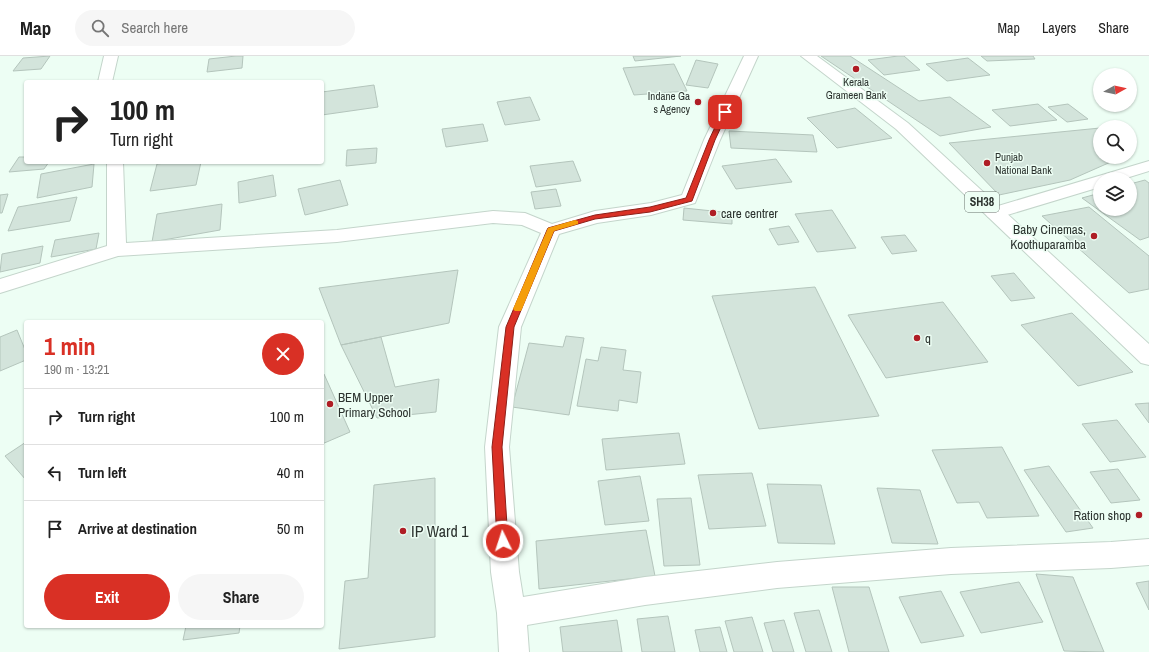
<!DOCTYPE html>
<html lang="en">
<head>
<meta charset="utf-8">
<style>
	body { margin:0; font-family:"Archivo Narrow",sans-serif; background:#f6f6f6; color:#222; height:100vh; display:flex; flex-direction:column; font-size:15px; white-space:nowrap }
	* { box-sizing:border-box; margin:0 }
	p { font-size:13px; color:#767676 }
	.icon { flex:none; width:22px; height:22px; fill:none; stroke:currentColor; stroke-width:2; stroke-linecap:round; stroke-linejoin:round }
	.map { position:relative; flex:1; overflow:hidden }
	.sheet { position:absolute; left:24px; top:264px; width:300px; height:308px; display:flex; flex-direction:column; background:#fff; border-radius:4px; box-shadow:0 1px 3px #0004 }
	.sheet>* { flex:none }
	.guide { position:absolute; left:24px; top:24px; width:300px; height:84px; border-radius:4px; box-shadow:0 1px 3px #0004; background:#fff; color:#222; overflow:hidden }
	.needle { width:26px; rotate:82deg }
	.tools { position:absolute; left:1093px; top:12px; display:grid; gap:8px }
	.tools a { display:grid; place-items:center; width:44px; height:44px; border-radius:50%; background:#fff; box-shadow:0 1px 3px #0004; font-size:20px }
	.pin { position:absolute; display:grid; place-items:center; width:34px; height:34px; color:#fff; margin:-17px; border-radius:8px; box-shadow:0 2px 6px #0006 }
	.me { position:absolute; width:44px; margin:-22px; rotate:356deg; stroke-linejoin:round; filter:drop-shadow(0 0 3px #0008) }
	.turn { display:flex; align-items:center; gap:14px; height:84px; padding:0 20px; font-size:18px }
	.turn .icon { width:52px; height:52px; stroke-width:2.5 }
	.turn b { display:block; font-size:28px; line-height:34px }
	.round { display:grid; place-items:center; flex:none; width:42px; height:42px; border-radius:21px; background:#f6f6f6 }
	.overview { display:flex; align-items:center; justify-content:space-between; height:68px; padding:0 20px }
	h1 { font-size:24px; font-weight:700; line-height:30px; color:#d93025 }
	.cta { display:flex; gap:8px; margin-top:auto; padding:8px 20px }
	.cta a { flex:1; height:46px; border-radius:24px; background:#d93025; color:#fff; font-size:16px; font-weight:700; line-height:46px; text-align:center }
	.cta a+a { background:#f6f6f6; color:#222 }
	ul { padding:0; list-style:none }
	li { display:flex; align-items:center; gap:12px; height:56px; padding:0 20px; border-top:1px solid #e0e0e0 }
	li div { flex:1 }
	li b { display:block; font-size:15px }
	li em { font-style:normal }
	header { display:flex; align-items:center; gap:24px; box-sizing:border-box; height:56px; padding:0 20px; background:#fff; border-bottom:1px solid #e0e0e0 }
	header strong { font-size:19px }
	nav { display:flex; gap:22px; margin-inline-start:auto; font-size:14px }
	.search { width:280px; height:36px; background:#f6f6f6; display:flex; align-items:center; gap:10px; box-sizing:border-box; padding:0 14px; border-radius:22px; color:#767676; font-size:15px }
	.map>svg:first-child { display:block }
</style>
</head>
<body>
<header>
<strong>Map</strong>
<div class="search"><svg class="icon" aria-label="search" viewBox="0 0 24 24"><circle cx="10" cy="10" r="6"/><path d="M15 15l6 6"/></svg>Search here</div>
<nav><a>Map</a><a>Layers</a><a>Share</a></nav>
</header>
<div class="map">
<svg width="1149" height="596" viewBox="0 0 1149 596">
	<rect width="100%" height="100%" fill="#edfef4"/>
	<!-- building -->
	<path fill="#d3e4db" stroke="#b4c5bc" d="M50,0L41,13L13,15L23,2Z
		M236,0H243L242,12L207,16L209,3Z
		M633,0H681L635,5Z
		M821,0H850L919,45L950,41L991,71L940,80Z
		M898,0H904L920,14L884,19L868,4Z
		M981,0H1033L1035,3L987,5Z
		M968,2L990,19L947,25L926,8Z
		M696,4L718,8L708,32L686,29Z
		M674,8L687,35L634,39L623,12Z
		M374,29L378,51L322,59V36Z
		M530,41L540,64L505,69L497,46Z
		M1038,48L1057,64L1010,70L992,54Z
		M1068,48L1088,63L1067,66L1048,51Z
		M855,52L892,82L837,92L807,62Z
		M483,68L488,85L446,91L442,73Z
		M1100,72V101H1122L1070,124L999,139L949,87Z
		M729,75L813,79L817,96L731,92Z
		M377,92L376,107L346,110L347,94Z
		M19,101H26V106H49L44,113L9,116Z
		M776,103L792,126L736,133L722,110Z
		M573,105L581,125L536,131L530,110Z
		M174,106H201L196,129L150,135L157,108Z
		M94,108L92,131L37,142L41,118Z
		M273,119L276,140L239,147L238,126Z
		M340,124L348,149L305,159L298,133Z
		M1145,124L1149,127V181L1140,184L1082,142L1100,137V153H1130V128Z
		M556,133L561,150L535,153L531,136Z
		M8,138L2,157H0V139Z
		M77,141L70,165L8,175L18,151Z
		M222,148L220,174L152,186L157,158Z
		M1089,151L1149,200V233L1129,237L1042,160Z
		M684,152L732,157V168L683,164Z
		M832,154L856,192L817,196L795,158Z
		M789,170L799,186L778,189L769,173Z
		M99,177L96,193L51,201L55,184Z
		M905,179L917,195L892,198L881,181Z
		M43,190L40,207L0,216L2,198Z
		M458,214L449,267L341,289L319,232Z
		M1014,217L1035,242L1011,245L991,220Z
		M815,231L879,360L759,373L712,240Z
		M943,246L988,306L886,322L848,259Z
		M1072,257L1133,316L1078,330L1021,269Z
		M17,274L26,296V304L0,315V281Z
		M566,280L584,282L569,359L512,351L529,287L563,291Z
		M381,281L395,331L439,323L436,356L377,362L341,289Z
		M601,291L626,294L623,314L641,316L637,347L619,344L618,355L577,350L586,303L598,305Z
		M324,318L350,376L322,388V319Z
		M1149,347V367L1135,348Z
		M1117,364L1146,401L1110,406L1082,368Z
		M679,377L685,408L606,414L602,383Z
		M26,386V424L5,400Z
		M1002,391L1039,460L987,462L979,446L957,447L932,394Z
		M1049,410L1093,472L1066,476L1024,414Z
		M1118,413L1140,444L1111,447L1090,416Z
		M752,417L766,470L709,473L698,419Z
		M640,420L649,465L605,469L598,425Z
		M435,422V581L339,593L345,525L368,522L374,429Z
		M767,428L821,429L835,488L778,487Z
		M877,432L920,434L938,488L892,487Z
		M691,442L700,509L664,510L657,443Z
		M646,474L655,520L539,533L536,485Z
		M1036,518L1073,521L1104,596L1064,595Z
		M1149,525V554L1136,527Z
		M1019,526L1043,566L981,577L960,536Z
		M832,531H869L889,596H849Z
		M941,535L964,580L921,587L899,541Z
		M819,554L832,596H806L794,557Z
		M668,560L675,596H642L637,563Z
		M752,561L763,596H734L725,565Z
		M617,564L622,596H563L560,571Z
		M784,564L794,596H773L764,567Z
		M186,570H240L239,577L183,584Z
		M720,571L727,596H700L695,574Z"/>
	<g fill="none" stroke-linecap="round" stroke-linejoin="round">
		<!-- minor casing -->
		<g stroke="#c4d5cb" stroke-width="2">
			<path id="minor" d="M104,0H118L112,26H98Z
				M744,0H758L720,84L695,147L651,159L597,167L559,178L521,271L509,391L519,516L523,541L645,521L777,506L951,492L1111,486L1149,483V509L1111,512L951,518L777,532L645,549L527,569L529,596H499L497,557L491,516L485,391L499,271L541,177L522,169L493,167L337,186L118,200L0,237V223L107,190V106H123L126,187L337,174L493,155L525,157L552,168L595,155L651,147L682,139L704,84Z
				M1149,105V115L1123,123H1100V131L994,163L988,161L985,157L988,153Z"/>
		</g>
		<!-- primary casing -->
		<g stroke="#c4d5cb" stroke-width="2">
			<path id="primary" d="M801,0H817L908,67L1149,288V309L1141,307L896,73Z"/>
		</g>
		<!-- minor -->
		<use href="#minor" fill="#fff" fill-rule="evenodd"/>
		<!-- primary -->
		<use href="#primary" fill="#fff" fill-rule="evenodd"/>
	</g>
	<!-- route -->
	<path fill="#d93025" stroke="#8d1f18" d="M725,54L728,56L715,84L692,145L650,156L595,163L554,175L514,271L502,391L508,485L507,489L503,490L499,489L497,485L492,391L506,271L547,174L548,172L595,159L650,151L686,142L709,84L722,56Z"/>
	<!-- slow -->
	<path fill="#f59e0b" d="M575,164L578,165V168L554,175L522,253L521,255H515L513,253L548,172Z"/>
	<!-- markers -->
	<g fill="#af1d25" stroke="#edfef4" stroke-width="1.5">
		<circle cx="856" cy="13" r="4"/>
		<circle cx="698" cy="46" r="4"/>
		<circle cx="987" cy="107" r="4"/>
		<circle cx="713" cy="157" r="4"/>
		<circle cx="1094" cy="180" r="4"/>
		<circle cx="917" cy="282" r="4"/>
		<circle cx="330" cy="348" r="4"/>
		<circle cx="1139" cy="459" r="4"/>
		<circle cx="403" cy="475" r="4"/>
	</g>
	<g text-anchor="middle" stroke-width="3" stroke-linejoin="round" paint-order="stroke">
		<!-- far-poi labels -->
		<g font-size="11" fill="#2c332f" stroke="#edfef4">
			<text x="856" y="30">Kerala<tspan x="856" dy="13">Grameen Bank</tspan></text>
			<text x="690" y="44" text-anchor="end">Indane Ga<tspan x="690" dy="13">s Agency</tspan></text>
			<text x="995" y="105" text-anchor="start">Punjab<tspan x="995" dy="13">National Bank</tspan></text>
		</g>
		<!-- shield labels -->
		<rect fill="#edfef4" stroke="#66706a" stroke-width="1" x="965" y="136" width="34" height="20" rx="3"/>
		<g font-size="12" font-weight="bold" fill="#2c332f">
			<text x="982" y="150">SH38</text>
		</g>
		<!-- poi labels -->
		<g font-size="13" fill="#2c332f" stroke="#edfef4" text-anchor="start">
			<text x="721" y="162">care centrer</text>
			<text x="1086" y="178" text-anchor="end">Baby Cinemas,<tspan x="1086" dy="15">Koothuparamba</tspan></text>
			<text x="925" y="287">q</text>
			<text x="338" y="346">BEM Upper<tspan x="338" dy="15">Primary School</tspan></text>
			<text x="1131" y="464" text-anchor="end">Ration shop</text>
		</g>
		<!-- near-poi labels -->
		<g font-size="16" fill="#2c332f" stroke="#edfef4" text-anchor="start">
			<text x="411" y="481">IP Ward 1</text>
		</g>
	</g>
</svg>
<div class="tools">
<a><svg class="needle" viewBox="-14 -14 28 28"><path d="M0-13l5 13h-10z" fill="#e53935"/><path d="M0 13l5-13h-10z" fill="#767676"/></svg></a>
<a><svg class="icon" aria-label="search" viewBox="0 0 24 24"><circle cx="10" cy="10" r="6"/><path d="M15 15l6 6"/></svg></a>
<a><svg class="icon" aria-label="layers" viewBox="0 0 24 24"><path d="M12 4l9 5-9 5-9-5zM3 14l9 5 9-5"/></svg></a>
</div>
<div class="pin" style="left:725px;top:56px;background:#d93025"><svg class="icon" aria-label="arrive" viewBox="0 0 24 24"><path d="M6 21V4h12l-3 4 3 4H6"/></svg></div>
<svg class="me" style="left:503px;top:485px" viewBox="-20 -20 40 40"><circle r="17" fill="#d93025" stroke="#fff" stroke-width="3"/><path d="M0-11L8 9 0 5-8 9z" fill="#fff"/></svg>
<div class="guide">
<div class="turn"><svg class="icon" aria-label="right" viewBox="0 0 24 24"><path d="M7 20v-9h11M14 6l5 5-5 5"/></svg><div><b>100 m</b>Turn right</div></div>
</div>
<section class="sheet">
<div class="overview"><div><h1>1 min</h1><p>190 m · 13:21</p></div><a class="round" style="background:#d93025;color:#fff"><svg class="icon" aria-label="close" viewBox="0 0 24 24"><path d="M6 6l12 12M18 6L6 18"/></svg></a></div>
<ul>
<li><svg class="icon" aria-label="right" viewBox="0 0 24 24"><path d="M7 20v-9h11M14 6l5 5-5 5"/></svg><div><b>Turn right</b></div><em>100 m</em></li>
<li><svg class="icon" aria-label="left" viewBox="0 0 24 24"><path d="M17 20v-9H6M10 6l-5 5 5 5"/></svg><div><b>Turn left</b></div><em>40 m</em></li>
<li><svg class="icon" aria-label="arrive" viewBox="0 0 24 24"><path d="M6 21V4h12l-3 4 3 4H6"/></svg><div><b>Arrive at destination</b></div><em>50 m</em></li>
</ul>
<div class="cta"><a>Exit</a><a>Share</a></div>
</section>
</div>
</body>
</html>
